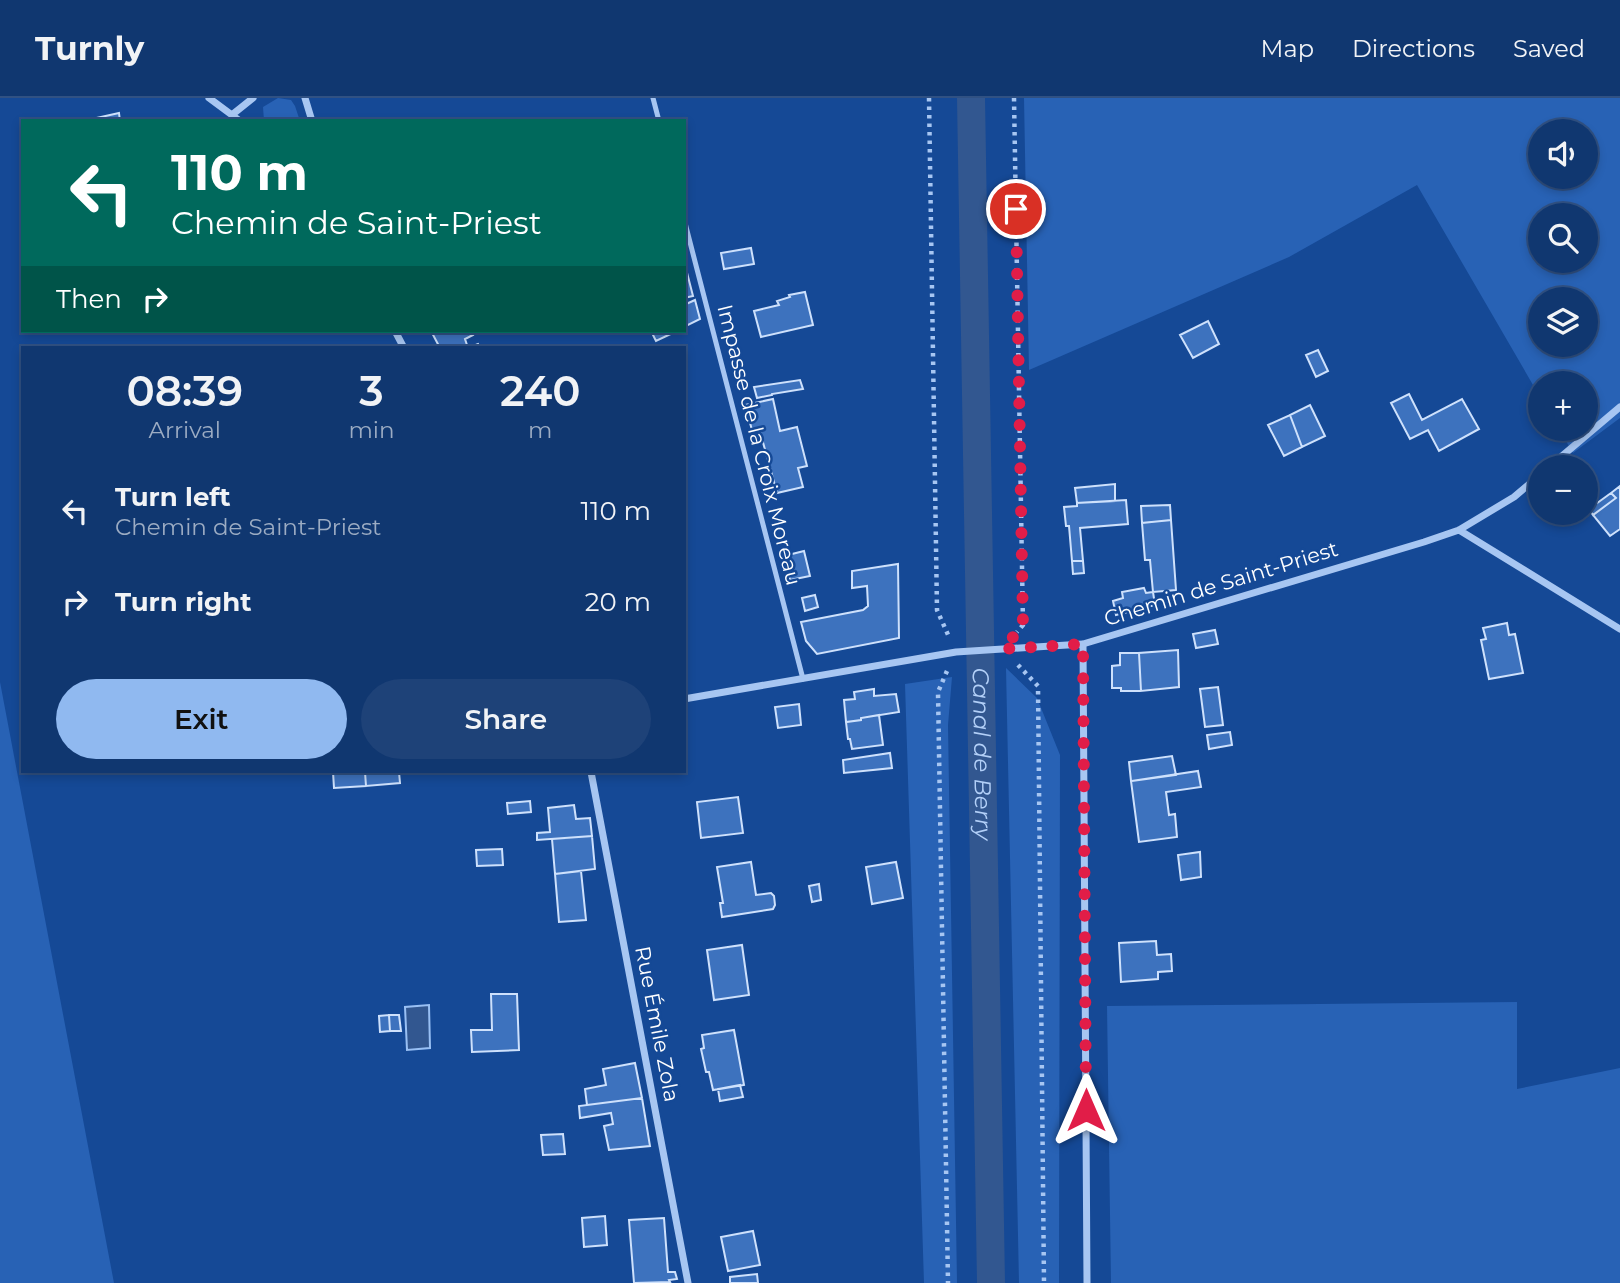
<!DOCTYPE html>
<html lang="en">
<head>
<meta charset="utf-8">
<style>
	body { margin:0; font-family:Montserrat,sans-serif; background:#1e4278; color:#f1f3f6; height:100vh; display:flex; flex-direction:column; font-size:26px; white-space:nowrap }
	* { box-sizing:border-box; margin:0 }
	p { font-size:23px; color:#9cacc3 }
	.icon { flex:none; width:38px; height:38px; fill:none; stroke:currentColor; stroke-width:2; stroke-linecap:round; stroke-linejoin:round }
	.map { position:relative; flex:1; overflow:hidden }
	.panel { position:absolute; left:21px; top:248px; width:665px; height:427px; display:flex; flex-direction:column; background:#103770; border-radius:0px; box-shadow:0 4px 10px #0003,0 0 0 2px #305183 }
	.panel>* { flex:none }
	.hud { position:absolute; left:21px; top:21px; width:665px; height:214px; border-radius:0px; box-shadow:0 4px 10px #0003,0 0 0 2px #305183; background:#00695c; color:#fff; overflow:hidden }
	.tools { position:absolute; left:1528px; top:21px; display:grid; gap:14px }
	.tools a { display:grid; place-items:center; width:70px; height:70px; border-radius:50%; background:#103770; box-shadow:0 4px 10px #0003,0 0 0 2px #305183; font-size:35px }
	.pin { position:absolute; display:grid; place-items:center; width:60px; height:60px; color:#fff; margin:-30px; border:4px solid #fff; border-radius:50%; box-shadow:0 2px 7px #0007 }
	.me { position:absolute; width:77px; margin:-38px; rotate:0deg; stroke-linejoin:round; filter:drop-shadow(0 0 5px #0008) }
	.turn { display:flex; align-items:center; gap:24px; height:147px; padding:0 35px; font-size:32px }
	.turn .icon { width:91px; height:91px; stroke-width:2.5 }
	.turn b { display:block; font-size:49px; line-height:60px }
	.then { display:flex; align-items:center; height:66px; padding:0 35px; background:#0003; gap:14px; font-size:26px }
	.eta { display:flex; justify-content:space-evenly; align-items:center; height:119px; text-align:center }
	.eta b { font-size:42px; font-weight:600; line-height:49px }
	.primary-button { display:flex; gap:14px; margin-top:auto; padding:14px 35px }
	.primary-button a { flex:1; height:80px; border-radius:42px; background:#90b9f0; color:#111; font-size:28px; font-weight:600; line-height:80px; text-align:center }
	.primary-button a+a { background:#1e4278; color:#f1f3f6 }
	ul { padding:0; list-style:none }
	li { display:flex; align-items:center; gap:21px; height:91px; padding:0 35px }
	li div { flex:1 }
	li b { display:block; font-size:26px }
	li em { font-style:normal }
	header { display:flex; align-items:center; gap:42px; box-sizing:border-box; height:98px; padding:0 35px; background:#103770; border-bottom:2px solid #305183 }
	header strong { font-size:33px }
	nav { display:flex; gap:38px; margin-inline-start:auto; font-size:24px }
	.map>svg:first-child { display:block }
</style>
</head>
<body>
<header>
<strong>Turnly</strong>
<nav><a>Map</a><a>Directions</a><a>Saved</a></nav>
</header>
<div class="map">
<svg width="1620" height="1185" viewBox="0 0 1620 1185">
	<rect width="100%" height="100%" fill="#154996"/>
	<!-- green -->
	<path fill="#2862b5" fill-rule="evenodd" d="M278,0L291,2L295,8L300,23H264L263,9Z
		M1024,0H1620V320L1573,355L1559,331H1586V285H1540V299L1417,87L1289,159L1029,272ZM1540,33H1586V79H1540ZM1540,117H1586V163H1540ZM1540,201H1586V247H1540Z
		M1006,570L1037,600L1060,657L1059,1185H1019Z
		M952,579L948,627L957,1185H924L905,586Z
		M0,584L114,1185H0Z
		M1517,904V991L1620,970V1185H1111L1107,908Z"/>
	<!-- water -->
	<path fill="#325790" stroke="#99c0f4" stroke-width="2" d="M429,907L430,950L407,952L405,909Z"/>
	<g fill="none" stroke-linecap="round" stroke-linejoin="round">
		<!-- canal -->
		<path stroke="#325790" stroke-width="28" id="s1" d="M971,0L991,1185"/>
	</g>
	<!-- building -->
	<path fill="#3d72be" stroke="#cee1fc" stroke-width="2" d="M119,15L120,23H83Z
		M751,150L754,166L724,171L721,155Z
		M684,163L693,198L684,200Z
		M805,194L813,227L761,239L754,213L779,207L777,203L790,199L789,197Z
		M695,202L700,221L684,229V207Z
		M1208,223L1219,246L1193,260L1180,237Z
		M431,233H471L473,237L465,241L468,250L478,246L480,250H440Z
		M651,233H677L656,243Z
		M1318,252L1328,273L1316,279L1306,257Z
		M800,282L803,291L772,296V297L757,300L754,289Z
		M1409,296L1422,322L1462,301L1479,331L1439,353L1428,332L1410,341L1391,305Z
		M773,301L780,333L797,329L807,368L798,370L803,389L777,395L759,330L752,332L745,307Z
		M1310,307L1325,338L1302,349L1290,317Z
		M1290,317L1302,349L1284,358L1268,327Z
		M1115,386V403L1077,405L1075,390Z
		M1620,388V431L1610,438L1593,417L1616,400L1611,395Z
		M1611,395L1616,400L1593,417L1589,411Z
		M1126,402L1128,426L1080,430L1083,463H1072L1069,428H1066L1064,409L1077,408V405Z
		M1170,407L1171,422L1142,425L1141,408Z
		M1171,422L1176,492L1153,494L1150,462H1145L1142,425Z
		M804,453L810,478L790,482L784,458Z
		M1072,463H1083L1084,475L1073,476Z
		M898,466L899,540L817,556L806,543L801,524L863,512L868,508L867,488L852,490V473Z
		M1144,490L1146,495L1153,494L1155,507L1116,517L1113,503L1123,500L1122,494Z
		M815,497L818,509L805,513L802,500Z
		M1507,525L1509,537L1515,536L1523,575L1489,581L1481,542L1486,541L1483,530Z
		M1215,532L1218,546L1196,550L1193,536Z
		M1178,552L1179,589L1141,593L1139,555Z
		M1120,555H1139L1141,593H1121V590H1112V568L1120,567Z
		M1218,589L1223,627L1205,629L1200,591Z
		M874,591V598L896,596L899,614L861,620V622L846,624L844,602L855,601L854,594Z
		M799,606L801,627L778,630L775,609Z
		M879,617L883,647L852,651L850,641H848L846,624L861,622V620Z
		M1230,634L1232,647L1209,651L1207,637Z
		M890,655L892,670L844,675L843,662Z
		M1172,658L1176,677L1131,683L1129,664Z
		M1198,673L1201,689L1166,694L1169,717L1175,716L1177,739L1139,744L1131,683Z
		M333,674H365L366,688L334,690Z
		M365,674H399L400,685L366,688Z
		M738,699L743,735L701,740L697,704Z
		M530,703L531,714L508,716L507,705Z
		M574,707L576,721L590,720L592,738L537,742V735L550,734L548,710Z
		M592,738L595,771L555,776L552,741Z
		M502,751L503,767L477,768L476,752Z
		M1200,754L1201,779L1181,782L1178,757Z
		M751,764L756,797L771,795L774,798L775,807L773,811L722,819L720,805H723L717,769Z
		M896,764L903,800L872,806L866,769Z
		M581,773L586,822L559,824L555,776Z
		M819,786L821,802L812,804L809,788Z
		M1156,843L1157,857L1171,856L1172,873L1158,874V881L1121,884L1119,845Z
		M742,847L749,897L714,902L707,852Z
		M491,896H517L519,952L472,954L471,932H492Z
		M389,917L390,933L380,934L379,918Z
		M389,917H399L401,933H390Z
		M734,932L744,987L713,992L709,974H706L701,951L704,950L702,937Z
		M635,965L642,1000L587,1007L585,991L606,987L603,971Z
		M740,987L743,999L720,1003L718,991Z
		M642,1000L650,1048L609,1052L604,1028L613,1026L611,1015L580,1020L579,1008Z
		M563,1036L565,1056L543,1057L541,1037Z
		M605,1118L607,1147L584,1149L582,1120Z
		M664,1120L668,1174H675L677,1181L669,1182L670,1184L634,1185L629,1122Z
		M753,1133L760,1167L728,1173L721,1139Z
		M757,1176L758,1185H730V1179Z"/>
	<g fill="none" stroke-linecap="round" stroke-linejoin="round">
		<!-- path -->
		<path stroke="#a7c6f2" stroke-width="4.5" stroke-dasharray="3.5 5" stroke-linecap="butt" d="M929,0L937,512L949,539
			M1014,0L1023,527L1017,534
			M1018,567L1038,588L1044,1185
			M947,573L938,594L948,1185"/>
		<!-- lane -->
		<path stroke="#a7c6f2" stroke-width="5" d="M653,0L659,23
			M684,121L803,581"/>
		<!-- street -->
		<path stroke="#a7c6f2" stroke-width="7" d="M209,0L240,23
			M305,0L312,23
			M233,16L253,0
			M395,233L404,250
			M1549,369L1620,309
			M1459,432L1620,531
			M1083,546L1087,1185
			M684,601L956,554L1083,546L1424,444L1459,432L1514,399L1540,377
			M591,674L688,1185"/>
	</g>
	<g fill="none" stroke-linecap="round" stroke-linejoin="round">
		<!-- route -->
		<path stroke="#e11d48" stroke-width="12" stroke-dasharray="0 21.6" d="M1016,111L1023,527L1003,551L1083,546L1086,1012"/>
	</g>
	<g text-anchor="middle" stroke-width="5" stroke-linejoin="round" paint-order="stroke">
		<!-- street labels -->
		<g font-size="21" fill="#fff" stroke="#154996">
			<text transform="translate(759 347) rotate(76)" y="7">Impasse de la Croix Moreau</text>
			<text transform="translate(1221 486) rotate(-17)" y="7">Chemin de Saint-Priest</text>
			<text transform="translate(657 926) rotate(79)" y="7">Rue Émile Zola</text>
		</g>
		<!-- water labels -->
		<g font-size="23" font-style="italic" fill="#b3d0f8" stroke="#154996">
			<text dy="8" stroke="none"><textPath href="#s1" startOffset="656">Canal de Berry</textPath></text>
		</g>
	</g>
</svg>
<div class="tools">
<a><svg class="icon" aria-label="sound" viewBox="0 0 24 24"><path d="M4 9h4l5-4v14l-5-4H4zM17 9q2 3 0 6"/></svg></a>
<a><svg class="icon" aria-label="search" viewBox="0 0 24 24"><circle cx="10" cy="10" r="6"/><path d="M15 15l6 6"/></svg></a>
<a><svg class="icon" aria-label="layers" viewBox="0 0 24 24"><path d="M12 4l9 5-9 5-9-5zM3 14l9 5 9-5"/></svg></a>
<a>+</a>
<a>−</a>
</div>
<div class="pin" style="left:1016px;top:111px;background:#d93025"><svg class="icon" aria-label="arrive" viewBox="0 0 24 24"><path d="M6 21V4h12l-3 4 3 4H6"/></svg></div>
<svg class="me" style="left:1086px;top:1012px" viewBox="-20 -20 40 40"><path d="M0-17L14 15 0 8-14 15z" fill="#e11d48" stroke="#fff" stroke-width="4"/></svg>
<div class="hud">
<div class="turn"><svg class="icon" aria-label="left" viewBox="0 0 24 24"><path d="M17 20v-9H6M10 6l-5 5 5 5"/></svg><div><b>110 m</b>Chemin de Saint-Priest</div></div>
<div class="then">Then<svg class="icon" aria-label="right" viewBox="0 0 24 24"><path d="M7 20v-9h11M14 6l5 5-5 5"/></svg></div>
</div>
<section class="panel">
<div class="eta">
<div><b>08:39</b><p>Arrival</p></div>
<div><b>3</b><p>min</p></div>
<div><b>240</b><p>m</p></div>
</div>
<ul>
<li><svg class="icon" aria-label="left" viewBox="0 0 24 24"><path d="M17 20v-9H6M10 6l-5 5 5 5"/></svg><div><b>Turn left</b><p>Chemin de Saint-Priest</p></div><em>110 m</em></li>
<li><svg class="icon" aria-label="right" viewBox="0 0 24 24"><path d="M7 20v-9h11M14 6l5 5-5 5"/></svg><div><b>Turn right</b></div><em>20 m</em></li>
</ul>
<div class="primary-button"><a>Exit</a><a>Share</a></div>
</section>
</div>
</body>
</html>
